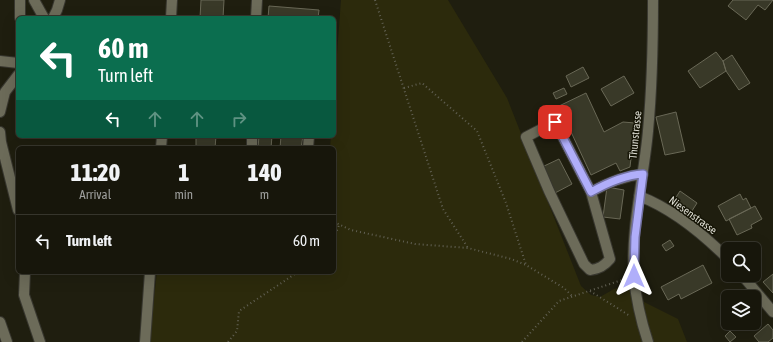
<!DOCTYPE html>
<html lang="en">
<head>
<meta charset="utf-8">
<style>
	body { margin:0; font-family:"Asap Condensed",sans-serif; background:#242319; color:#f1f3f6; height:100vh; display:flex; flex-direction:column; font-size:15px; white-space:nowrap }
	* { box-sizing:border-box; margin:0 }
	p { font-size:13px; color:#9e9f9d }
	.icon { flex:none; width:22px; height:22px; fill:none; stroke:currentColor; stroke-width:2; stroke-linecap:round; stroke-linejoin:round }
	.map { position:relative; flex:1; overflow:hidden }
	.drawer { position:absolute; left:16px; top:146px; width:320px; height:128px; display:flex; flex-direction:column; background:#17160b; border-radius:6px; box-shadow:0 4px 16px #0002,0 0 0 1px #36352c }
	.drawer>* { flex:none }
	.top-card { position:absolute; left:16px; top:16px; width:320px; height:122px; border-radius:6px; box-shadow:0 4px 16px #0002,0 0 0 1px #36352c; background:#0b6e4f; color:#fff; overflow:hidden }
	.tools { position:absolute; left:721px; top:242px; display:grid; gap:8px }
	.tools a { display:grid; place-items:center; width:40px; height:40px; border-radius:6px; background:#17160b; box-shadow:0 4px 16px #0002,0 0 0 1px #36352c; font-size:20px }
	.pin { position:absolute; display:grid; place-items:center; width:34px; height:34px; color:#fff; margin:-17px; border-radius:8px; box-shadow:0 2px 6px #0006 }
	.me { position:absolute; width:44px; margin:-22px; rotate:0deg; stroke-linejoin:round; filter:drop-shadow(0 0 3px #0008) }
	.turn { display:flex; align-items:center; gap:14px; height:84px; padding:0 16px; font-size:18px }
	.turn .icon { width:52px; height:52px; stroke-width:2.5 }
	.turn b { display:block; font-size:28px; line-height:34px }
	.lanes { display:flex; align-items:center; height:38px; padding:0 16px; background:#0003; justify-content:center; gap:20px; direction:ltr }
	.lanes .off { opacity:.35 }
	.eta { display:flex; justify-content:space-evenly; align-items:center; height:68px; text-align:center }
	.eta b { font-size:24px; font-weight:800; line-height:28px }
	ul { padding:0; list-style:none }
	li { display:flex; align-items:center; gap:12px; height:52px; padding:0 16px; border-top:1px solid #36352c }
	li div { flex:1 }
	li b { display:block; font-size:15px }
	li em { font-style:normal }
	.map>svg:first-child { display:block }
</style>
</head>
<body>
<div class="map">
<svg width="773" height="342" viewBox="0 0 773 342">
	<rect width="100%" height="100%" fill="#1f1e0f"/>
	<!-- green -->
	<path fill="#2c2a0c" d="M341,0H448L507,98L581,286L591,295L600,297L614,289L628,284L634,297L678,319L687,342H149L157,272H334V148H330L331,136H334V94Z"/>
	<!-- building -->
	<path fill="#393928" stroke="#696856" d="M201,0H224L223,18H200Z
		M733,0H773L765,10L758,5L746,20L728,6Z
		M269,6L319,10L318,18H268Z
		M716,52L723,61L726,71L700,88L688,71Z
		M732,55L750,83L739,90L726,71L723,61Z
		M583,67L589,78L571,87L566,76Z
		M624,76L634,93L611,106L601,89Z
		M564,88L567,94L556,99L553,93Z
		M586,93L604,132L623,122L635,123L630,167L620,171L616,163L591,175L559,106Z
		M676,112L685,151L665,155L656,117Z
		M196,136H216L215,148H196Z
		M259,136H272L271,148H258Z
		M281,136H303L301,148H280Z
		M559,159L572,184L555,193L542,167Z
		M607,187L624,190L620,219L603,217Z
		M680,191L697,203L690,214L673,202Z
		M740,194L743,200L746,198L751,208L726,221L718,206Z
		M755,206L762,219L751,225L752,228L737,235L729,219Z
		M670,240L674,246L666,251L662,245Z
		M703,265L712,283L681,299L679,294L668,300L661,287Z
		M773,274V293L763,282Z
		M768,324L773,330V338L768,342H759L754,336Z
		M730,331L736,337L730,342L725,336Z"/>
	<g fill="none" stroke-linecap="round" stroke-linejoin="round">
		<!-- minor casing -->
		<g stroke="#38372f" stroke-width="12">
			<path id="minor" d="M34,0L44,18
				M20,18V0
				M53,18L57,10L60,0
				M171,18L172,0
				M256,18L257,0
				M0,61L18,63
				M0,112L5,92L18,75
				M0,132L1,142L18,210
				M161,148L162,136
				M252,148V136
				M308,148L309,136
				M591,192L555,122L526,137L549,191L584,264L590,270C599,269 604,266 610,259L591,192C607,183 624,176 643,174
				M639,196C673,209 703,234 728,259
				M25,272L24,295L40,342
				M742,275L773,312
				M0,322L7,342
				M145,342L150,272
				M648,342C641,321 636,299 634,277C630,231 644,177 648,131C652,88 653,44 653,0"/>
		</g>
		<!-- path -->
		<path stroke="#626154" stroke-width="2" stroke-dasharray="1 3" stroke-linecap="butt" d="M375,0L443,209L468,248
			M404,88L422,83L477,131L506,203L526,265
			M334,222L351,230L415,244L468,248L511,259L526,265L564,288L572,296
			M334,238L339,225
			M590,291L630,316
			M228,342L237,331L239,311L298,272
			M522,342L559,301L625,279"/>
		<!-- minor -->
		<use href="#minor" stroke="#6c6b59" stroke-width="10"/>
	</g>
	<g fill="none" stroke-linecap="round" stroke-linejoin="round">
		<!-- route casing -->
		<g stroke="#7271a2" stroke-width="10">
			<path id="route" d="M555,122L591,192C607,183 624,175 643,174L635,237L634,276"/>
		</g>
		<!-- route -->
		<use href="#route" stroke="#b0aefa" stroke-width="7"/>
	</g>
	<g text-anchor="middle" stroke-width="3" stroke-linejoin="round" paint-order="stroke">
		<!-- street labels -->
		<g font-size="11" fill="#dfdfd5" stroke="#161506">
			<text transform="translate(635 135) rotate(-84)" y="4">Thunstrasse</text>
			<text transform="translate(693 215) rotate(36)" y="4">Niesenstrasse</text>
		</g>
	</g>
</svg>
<div class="tools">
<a><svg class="icon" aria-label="search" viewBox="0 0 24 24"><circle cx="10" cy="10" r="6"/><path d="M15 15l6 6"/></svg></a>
<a><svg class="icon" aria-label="layers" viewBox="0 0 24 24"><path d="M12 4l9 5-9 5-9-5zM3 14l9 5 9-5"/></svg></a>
</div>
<div class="pin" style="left:555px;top:122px;background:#d93025"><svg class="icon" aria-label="arrive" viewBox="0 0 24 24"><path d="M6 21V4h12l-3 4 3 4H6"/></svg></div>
<svg class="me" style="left:634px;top:276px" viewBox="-20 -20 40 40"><path d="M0-17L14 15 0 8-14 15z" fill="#b0aefa" stroke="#fff" stroke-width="4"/></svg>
<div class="top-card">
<div class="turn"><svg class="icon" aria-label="left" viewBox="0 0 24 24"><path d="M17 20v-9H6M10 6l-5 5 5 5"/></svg><div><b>60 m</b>Turn left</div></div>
<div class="lanes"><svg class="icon" aria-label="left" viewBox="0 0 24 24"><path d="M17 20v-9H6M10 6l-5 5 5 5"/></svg><svg class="icon off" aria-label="ahead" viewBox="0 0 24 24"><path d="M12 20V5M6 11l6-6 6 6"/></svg><svg class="icon off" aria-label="ahead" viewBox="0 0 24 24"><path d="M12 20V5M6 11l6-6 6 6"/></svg><svg class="icon off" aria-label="right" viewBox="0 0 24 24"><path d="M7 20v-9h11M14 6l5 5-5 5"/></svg></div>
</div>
<section class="drawer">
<div class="eta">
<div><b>11:20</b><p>Arrival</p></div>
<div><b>1</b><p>min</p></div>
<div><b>140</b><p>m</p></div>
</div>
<ul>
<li><svg class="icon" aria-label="left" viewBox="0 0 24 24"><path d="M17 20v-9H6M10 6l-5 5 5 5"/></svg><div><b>Turn left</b></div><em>60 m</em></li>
</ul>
</section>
</div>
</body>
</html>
